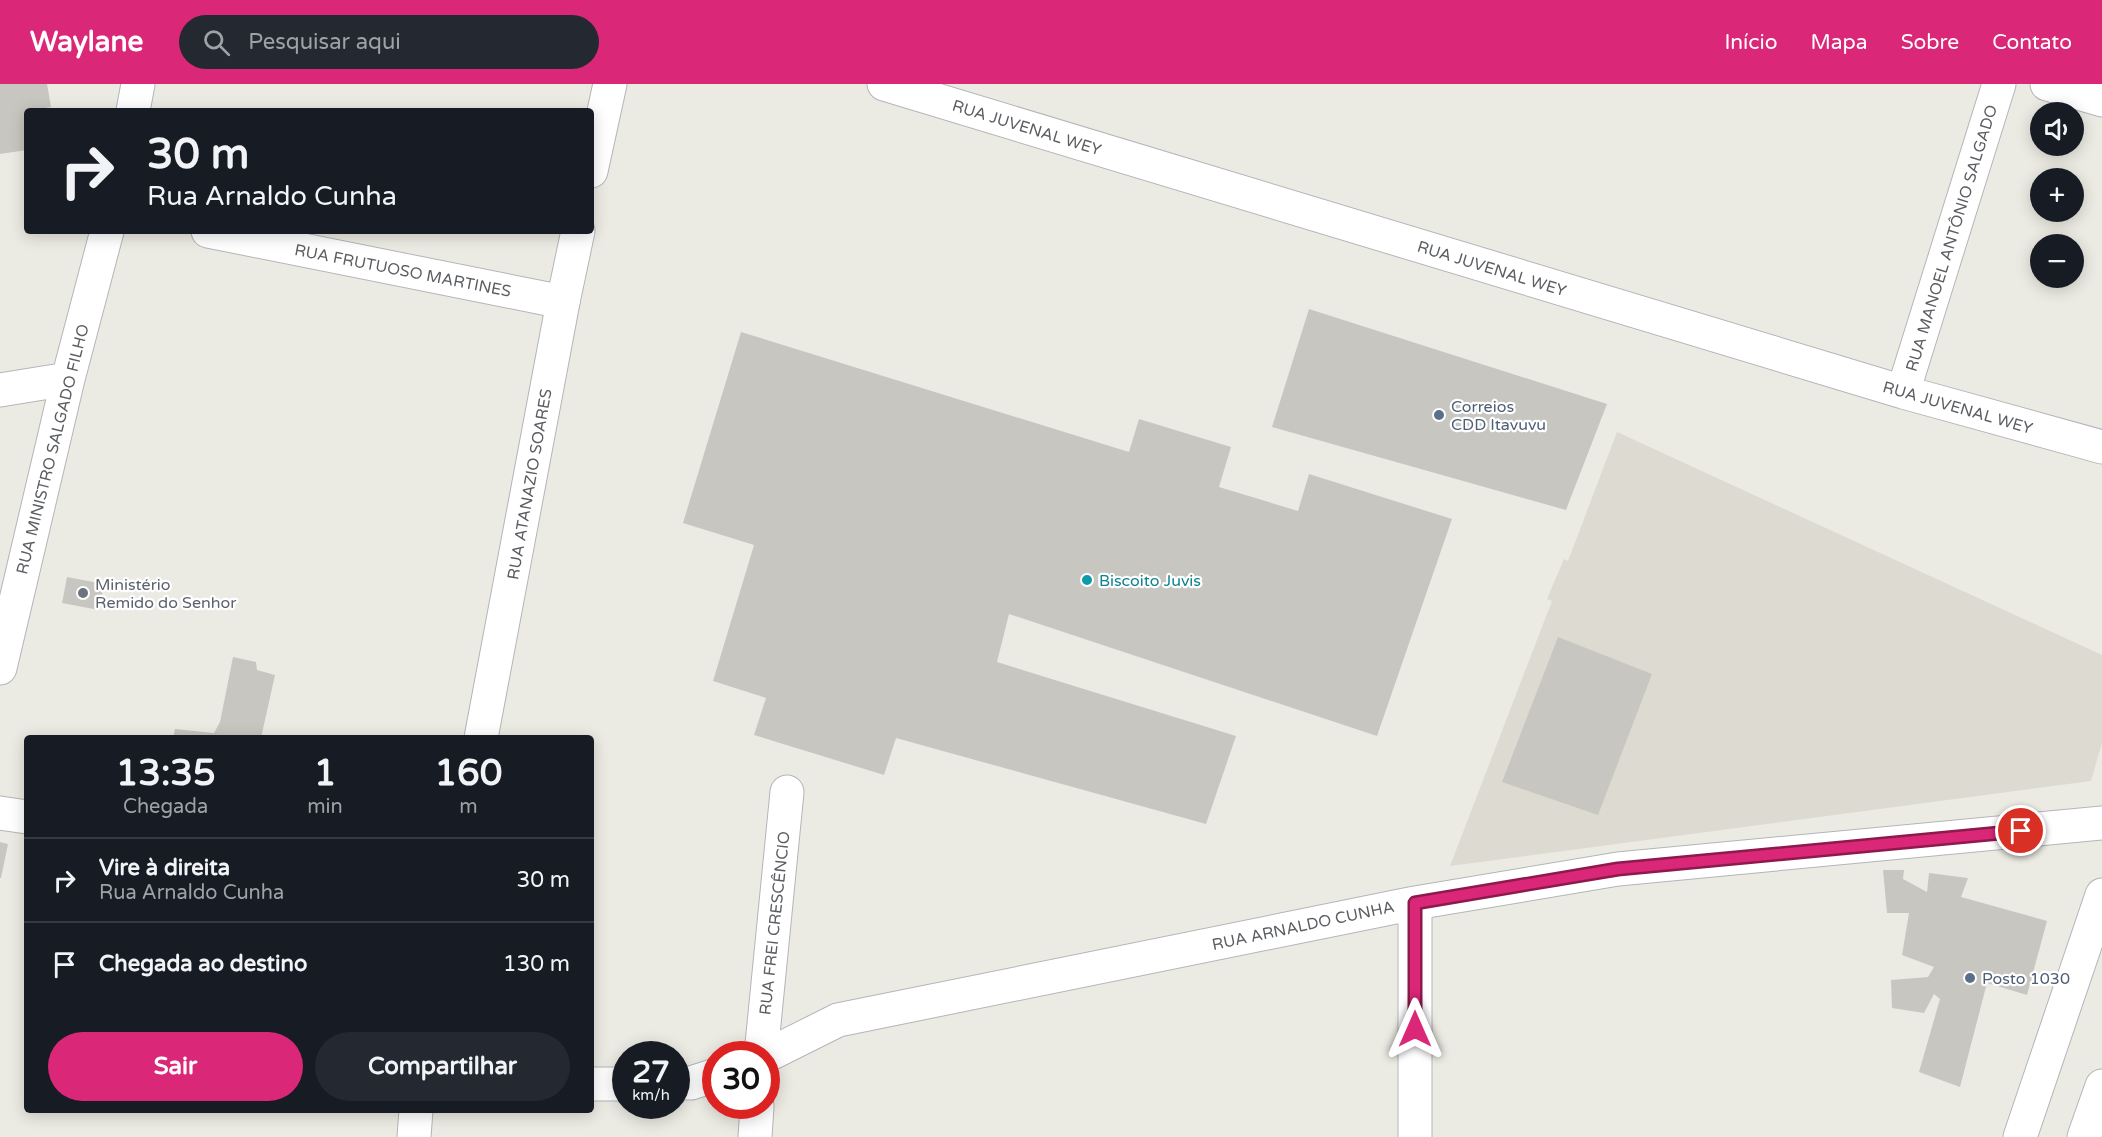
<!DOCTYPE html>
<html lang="pt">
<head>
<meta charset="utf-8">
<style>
	body { margin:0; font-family:"Varela Round",sans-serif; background:#242831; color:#f1f3f6; height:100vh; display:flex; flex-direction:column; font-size:22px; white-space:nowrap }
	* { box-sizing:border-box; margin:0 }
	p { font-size:20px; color:#9ea1a6 }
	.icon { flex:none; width:33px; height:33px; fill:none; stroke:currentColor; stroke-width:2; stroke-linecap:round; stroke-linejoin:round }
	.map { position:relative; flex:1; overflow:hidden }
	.drawer { position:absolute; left:24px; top:651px; width:570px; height:378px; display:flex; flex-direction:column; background:#171b24; border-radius:6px; box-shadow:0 3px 15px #0003 }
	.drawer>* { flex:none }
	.hud { position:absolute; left:24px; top:24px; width:570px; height:126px; border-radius:6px; box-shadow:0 3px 15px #0003; background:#171b24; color:#f1f3f6; overflow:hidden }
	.fabs { position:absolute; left:2030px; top:18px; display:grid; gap:12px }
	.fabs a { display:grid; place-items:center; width:54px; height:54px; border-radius:50%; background:#171b24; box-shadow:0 3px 15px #0003; font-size:30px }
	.speed { position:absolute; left:612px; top:957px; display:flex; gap:12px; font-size:30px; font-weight:700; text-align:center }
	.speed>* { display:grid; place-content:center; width:78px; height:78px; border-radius:50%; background:#171b24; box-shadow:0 3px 15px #0003; line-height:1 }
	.speed small { font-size:15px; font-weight:400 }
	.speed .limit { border:9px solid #d22; background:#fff; color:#111 }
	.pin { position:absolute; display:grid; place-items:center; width:51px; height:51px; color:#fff; margin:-26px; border:3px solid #fff; border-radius:50%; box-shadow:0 2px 6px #0007 }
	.me { position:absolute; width:66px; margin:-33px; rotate:0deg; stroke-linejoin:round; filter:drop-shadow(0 0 4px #0008) }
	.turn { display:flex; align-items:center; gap:21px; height:126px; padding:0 24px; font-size:27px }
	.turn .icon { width:78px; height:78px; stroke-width:2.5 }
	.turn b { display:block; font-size:42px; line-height:51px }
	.eta { display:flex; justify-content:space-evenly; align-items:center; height:102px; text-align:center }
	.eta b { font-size:36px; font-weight:700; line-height:42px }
	.action { display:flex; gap:12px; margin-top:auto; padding:12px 24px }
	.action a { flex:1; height:69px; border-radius:36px; background:#db2777; color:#fff; font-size:24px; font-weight:700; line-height:69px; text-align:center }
	.action a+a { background:#242831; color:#f1f3f6 }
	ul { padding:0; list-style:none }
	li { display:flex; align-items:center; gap:18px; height:84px; padding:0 24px; border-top:2px solid #363941 }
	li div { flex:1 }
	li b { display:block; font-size:22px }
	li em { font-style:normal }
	header { display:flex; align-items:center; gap:36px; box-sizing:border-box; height:84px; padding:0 30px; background:#db2777; color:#fff }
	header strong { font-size:28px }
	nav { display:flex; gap:33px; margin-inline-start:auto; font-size:21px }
	.search { width:420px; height:54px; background:#242831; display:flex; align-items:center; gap:15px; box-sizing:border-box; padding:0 21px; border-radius:33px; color:#9ea1a6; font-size:22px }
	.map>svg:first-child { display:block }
</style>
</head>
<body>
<header>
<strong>Waylane</strong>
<div class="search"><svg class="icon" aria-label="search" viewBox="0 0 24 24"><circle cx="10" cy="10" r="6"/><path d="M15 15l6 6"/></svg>Pesquisar aqui</div>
<nav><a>Início</a><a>Mapa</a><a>Sobre</a><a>Contato</a></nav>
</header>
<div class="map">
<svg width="2102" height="1053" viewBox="0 0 2102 1053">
	<rect width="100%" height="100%" fill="#ecebe3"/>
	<!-- education -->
	<path fill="#dcdad1" d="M1617,348L2102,571V659L2091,697L1450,782L1552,517L1547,515L1564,475L1568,477Z"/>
	<!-- building -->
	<path fill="#c8c6c0" d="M0,0H47L51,23L27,27V66L0,70Z
		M1309,225L1607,320L1566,426L1272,343Z
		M741,248L1129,368L1139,335L1231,363L1219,403L1298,427L1309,390L1452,435L1377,652L1009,530L997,578L1236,652L1206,740L896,654L884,691L754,651L766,614L713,597L754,461L683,439Z
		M67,493L104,500L99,526L62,519Z
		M1558,553L1652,590L1598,731L1502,698Z
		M233,573L256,578L257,586L275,591L261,654H173L175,645L214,649L220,638Z
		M0,758L8,760L1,794H0Z
		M1883,786H1904L1903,795L1927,808L1929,789L1968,794L1961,813L2047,837L2027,911L1987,899L1960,1003L1919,988L1940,915L1934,910L1924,929L1892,924L1891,896L1928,893L1934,883L1902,871L1909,829H1887Z"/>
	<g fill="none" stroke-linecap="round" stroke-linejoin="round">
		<!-- street casing -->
		<g stroke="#b3b5b9" stroke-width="35">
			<path id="street" d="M884,0L1903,308L2102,363
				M2047,0L2102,16
				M133,27L138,0
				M208,147L563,218
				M0,306L68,295
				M1903,308L1999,0
				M0,584L68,295L107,147
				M0,729L27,733
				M761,970L787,708
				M766,972L838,936L1415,819L1618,785L2102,739
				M676,999H691L716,991
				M591,1000H626
				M755,1053L757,1022
				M1415,1053V819"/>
		</g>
		<!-- secondary casing -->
		<g stroke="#b2b5b9" stroke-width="35">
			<path id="secondary" d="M591,87L610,0
				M481,654L563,218L578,147
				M414,1053L416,1026
				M2020,1053L2102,811
				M2084,1053L2102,1002"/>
		</g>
		<!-- street -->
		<use href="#street" stroke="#fff" stroke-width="33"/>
		<!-- secondary -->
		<use href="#secondary" stroke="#fff" stroke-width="33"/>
	</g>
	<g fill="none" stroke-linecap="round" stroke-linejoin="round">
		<!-- route casing -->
		<g stroke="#8e194d" stroke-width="15">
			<path id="route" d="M1415,945V819L1618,785L2021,747"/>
		</g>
		<!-- route -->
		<use href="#route" stroke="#db2777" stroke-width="10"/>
	</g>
	<!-- markers -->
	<g fill="#5c6f8a" stroke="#fff" stroke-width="2">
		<circle cx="1439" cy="331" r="6"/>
		<circle cx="1970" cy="894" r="6"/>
	</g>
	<circle fill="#0f9aa8" stroke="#fff" stroke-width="2" cx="1087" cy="496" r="6"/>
	<circle fill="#6b7280" stroke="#fff" stroke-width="2" cx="83" cy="509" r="6"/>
	<g text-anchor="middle" stroke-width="4.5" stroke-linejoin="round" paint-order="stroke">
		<!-- street labels -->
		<g font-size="16" fill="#5b5e62" stroke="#fff">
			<text transform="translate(1027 43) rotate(17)" y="6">RUA JUVENAL WEY</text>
			<text transform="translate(1951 154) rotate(-73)" y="6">RUA MANOEL ANTÔNIO SALGADO</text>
			<text transform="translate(1492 184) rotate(17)" y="6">RUA JUVENAL WEY</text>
			<text transform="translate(403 186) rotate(11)" y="6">RUA FRUTUOSO MARTINES</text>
			<text transform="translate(1958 323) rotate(16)" y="6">RUA JUVENAL WEY</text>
			<text transform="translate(52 365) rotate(-76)" y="6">RUA MINISTRO SALGADO FILHO</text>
			<text transform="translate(529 400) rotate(-80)" y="6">RUA ATANAZIO SOARES</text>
			<text transform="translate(774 839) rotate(-84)" y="6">RUA FREI CRESCÊNCIO</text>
			<text transform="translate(1303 841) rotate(-12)" y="6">RUA ARNALDO CUNHA</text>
		</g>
		<!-- service labels -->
		<g font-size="16" fill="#4e5e75" stroke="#fff" text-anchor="start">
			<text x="1451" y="328">Correios<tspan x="1451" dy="18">CDD Itavuvu</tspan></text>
			<text x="1982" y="900">Posto 1030</text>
		</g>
		<!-- culture labels -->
		<g font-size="16" fill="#0d838f" stroke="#fff" text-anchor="start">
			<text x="1099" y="502">Biscoito Juvis</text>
		</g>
		<!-- worship labels -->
		<g font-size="16" fill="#5b616d" stroke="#fff" text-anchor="start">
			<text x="95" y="506">Ministério<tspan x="95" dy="18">Remido do Senhor</tspan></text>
		</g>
	</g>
</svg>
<div class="fabs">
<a><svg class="icon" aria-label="sound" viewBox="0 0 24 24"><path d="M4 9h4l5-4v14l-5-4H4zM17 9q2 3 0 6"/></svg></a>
<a>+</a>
<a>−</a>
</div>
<div class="speed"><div>27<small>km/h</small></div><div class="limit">30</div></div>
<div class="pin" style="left:2021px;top:747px;background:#d93025"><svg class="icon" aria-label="arrive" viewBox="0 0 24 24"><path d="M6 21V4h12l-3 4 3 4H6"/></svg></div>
<svg class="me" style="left:1415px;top:945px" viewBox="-20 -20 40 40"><path d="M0-17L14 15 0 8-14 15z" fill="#db2777" stroke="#fff" stroke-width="4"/></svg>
<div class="hud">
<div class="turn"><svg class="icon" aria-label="right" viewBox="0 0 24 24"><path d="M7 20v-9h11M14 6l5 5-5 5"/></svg><div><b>30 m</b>Rua Arnaldo Cunha</div></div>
</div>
<section class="drawer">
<div class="eta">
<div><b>13:35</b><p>Chegada</p></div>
<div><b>1</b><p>min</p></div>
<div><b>160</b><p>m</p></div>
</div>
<ul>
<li><svg class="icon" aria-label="right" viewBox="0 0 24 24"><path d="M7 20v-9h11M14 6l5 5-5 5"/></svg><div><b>Vire à direita</b><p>Rua Arnaldo Cunha</p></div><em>30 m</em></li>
<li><svg class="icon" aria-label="arrive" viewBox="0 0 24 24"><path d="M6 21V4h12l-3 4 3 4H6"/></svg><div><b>Chegada ao destino</b></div><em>130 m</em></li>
</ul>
<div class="action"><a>Sair</a><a>Compartilhar</a></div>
</section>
</div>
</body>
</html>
